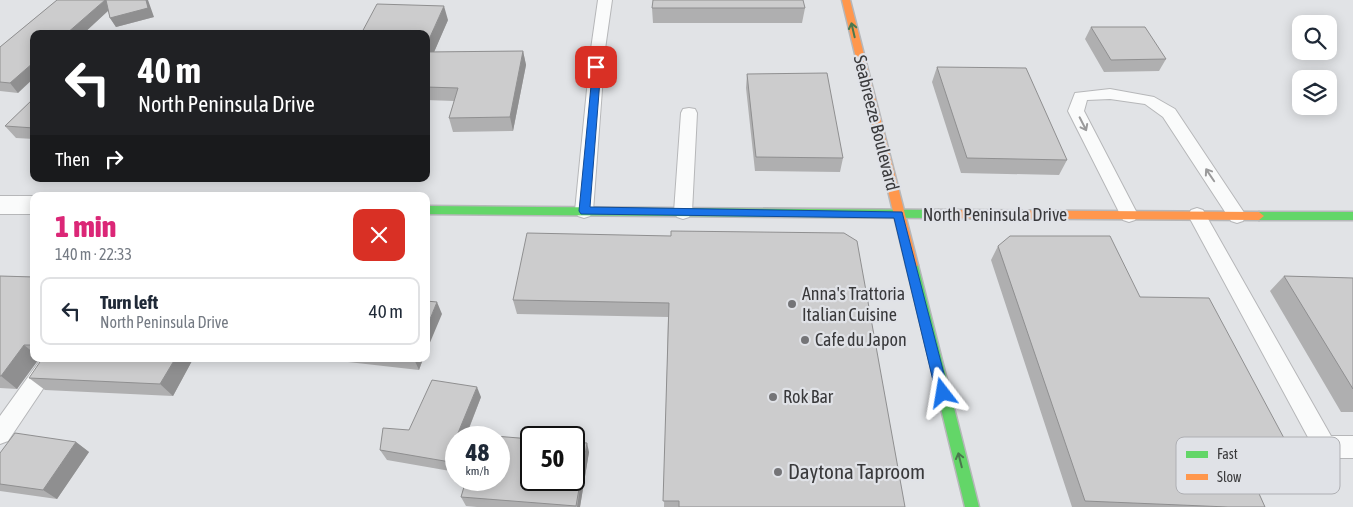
<!DOCTYPE html>
<html lang="en">
<head>
<meta charset="utf-8">
<style>
	body { margin:0; font-family:"Asap Condensed",sans-serif; background:#f6f6f7; color:#1f2937; height:100vh; display:flex; flex-direction:column; font-size:19px; white-space:nowrap }
	* { box-sizing:border-box; margin:0 }
	p { font-size:16px; color:#747a83 }
	.icon { flex:none; width:28px; height:28px; fill:none; stroke:currentColor; stroke-width:2; stroke-linecap:round; stroke-linejoin:round }
	.map { position:relative; flex:1; overflow:hidden }
	.details { position:absolute; left:30px; top:192px; width:400px; height:170px; display:flex; flex-direction:column; background:#fff; border-radius:10px; box-shadow:0 2px 12px #0003 }
	.details>* { flex:none }
	.banner { position:absolute; left:30px; top:30px; width:400px; height:152px; border-radius:10px; box-shadow:0 2px 12px #0003; background:#202124; color:#fff; overflow:hidden }
	.controls { position:absolute; left:1292px; top:15px; display:grid; gap:10px }
	.controls a { display:grid; place-items:center; width:45px; height:45px; border-radius:10px; background:#fff; box-shadow:0 2px 12px #0003; font-size:25px }
	.speed { position:absolute; left:445px; top:426px; display:flex; gap:10px; font-size:25px; font-weight:700; text-align:center }
	.speed>* { display:grid; place-content:center; width:65px; height:65px; border-radius:50%; background:#fff; box-shadow:0 2px 12px #0003; line-height:1 }
	.speed small { font-size:12px; font-weight:400 }
	.speed .limit { border:2px solid #111; border-radius:8px; background:#fff; color:#111 }
	.pin { position:absolute; display:grid; place-items:center; width:42px; height:42px; color:#fff; margin:-21px; border-radius:10px; box-shadow:0 2px 8px #0006 }
	.me { position:absolute; width:55px; margin:-28px; rotate:346deg; stroke-linejoin:round; filter:drop-shadow(0 0 4px #0008) }
	.turn { display:flex; align-items:center; gap:18px; height:105px; padding:0 25px; font-size:22px }
	.turn .icon { width:65px; height:65px; stroke-width:2.5 }
	.turn b { display:block; font-size:35px; line-height:42px }
	.then { display:flex; align-items:center; height:48px; padding:0 25px; background:#0003; gap:10px; font-size:19px }
	.round { display:grid; place-items:center; flex:none; width:52px; height:52px; border-radius:10px; background:#f6f6f7 }
	.summary { display:flex; align-items:center; justify-content:space-between; height:85px; padding:0 25px }
	h1 { font-size:30px; font-weight:800; line-height:38px; color:#db2777 }
	ul { padding:0; list-style:none }
	li { display:flex; align-items:center; gap:15px; height:68px; margin:0 10px 8px; padding:0 15px; border:2px solid #e0e1e3; border-radius:10px }
	li div { flex:1 }
	li b { display:block; font-size:19px }
	li em { font-style:normal }
	.map>svg:first-child { display:block }
</style>
</head>
<body>
<div class="map">
<svg width="1353" height="507" viewBox="0 0 1353 507">
	<rect width="100%" height="100%" fill="#e1e3e6"/>
	<g fill="none" stroke-linecap="round" stroke-linejoin="round">
		<!-- lane casing -->
		<g stroke="#b6b7b9" stroke-width="2">
			<path id="lane" d="M598,0H612L605,49L593,211L590,216L584,218L578,216L575,211L591,49Z
				M1110,89L1154,97L1175,109L1243,211L1246,216L1243,221L1237,223L1231,221L1163,117L1145,104L1110,99L1087,100L1084,111L1138,215L1135,220L1129,222L1123,220L1068,111L1075,93Z
				M689,108L695,109L697,113L692,212L689,217L683,219L677,217L674,212L681,113L683,109Z
				M1197,208L1203,210L1331,436H1353V458H1325L1317,454L1188,215L1191,210Z
				M41,359H63L8,441L0,444V416Z"/>
		</g>
		<!-- street casing -->
		<g stroke="#b6b7b9" stroke-width="2">
			<path id="street" d="M0,196H36H34V214H0Z"/>
		</g>
		<!-- fast casing -->
		<g stroke="#b6b7b9" stroke-width="3">
			<path id="fast" d="M426,206L938,210L943,214L938,218L426,214Z
				M1259,212H1353V220H1259L1254,216Z
				M912,261L916,262L918,265L979,507H965L906,265L908,262Z"/>
		</g>
		<!-- slow casing -->
		<g stroke="#b6b7b9" stroke-width="3">
			<path id="slow" d="M842,0H850L918,265L916,268H908L906,265Z
				M938,210L1259,212L1264,216L1259,220L938,218L933,214Z"/>
		</g>
		<!-- lane -->
		<use href="#lane" fill="#fafbfb" fill-rule="evenodd"/>
		<!-- street -->
		<use href="#street" fill="#fafbfb" fill-rule="evenodd"/>
		<!-- fast -->
		<use href="#fast" fill="#63d668" fill-rule="evenodd"/>
		<!-- slow -->
		<use href="#slow" fill="#ff974d" fill-rule="evenodd"/>
	</g>
	<!-- wall -->
	<path fill="#afafb0" d="M57,0L154,17L116,27L110,18L108,11L83,34H34L18,93L0,91V47Z
		M652,8H805L802,23H653Z
		M448,20L434,52L523,51L526,65L513,131L453,132L449,118L454,101L426,100V34Z
		M1091,27L1166,59L1159,71L1104,72L1085,39Z
		M937,67L1067,160L1059,175L961,173L932,82Z
		M747,74L843,158L840,172L755,171L746,88Z
		M34,98V139L16,138L5,126Z
		M671,236L905,507H664L668,317L517,314L513,300Z
		M998,246L1285,440L1305,472L1288,483L1253,482L1265,507H1072L991,260Z
		M0,276L34,277V359L17,389L0,388Z
		M1284,276L1353,278V412H1341L1270,291Z
		M193,359L173,396L45,390L29,378Z
		M346,359H423L419,370L348,362Z
		M481,397L467,434L589,452L580,507H477L466,506L461,497L499,480L456,438V472L387,460L380,450L409,430Z
		M76,442L89,452L57,499L0,491V453Z"/>
	<!-- shaded-wall -->
	<path fill="#8f8f90" d="M105,0H106L111,8L83,34H66Z
		M146,0H148L154,17L116,27L110,18Z
		M444,6L448,20L428,66L426,60V46Z
		M523,51L526,65L513,131L510,117Z
		M34,62V78L18,93L10,83Z
		M437,302L442,314L426,352V329Z
		M24,345L34,353V359H39L17,389L1,376Z
		M175,359H193L173,396L160,384Z
		M414,359H423L419,370Z
		M477,387L481,397L465,438L458,433Z
		M76,442L89,452L57,499L43,490Z
		M587,443L589,452L580,507H577Z"/>
	<!-- building -->
	<path fill="#cccccd" stroke="#8f8f90" d="M57,0H105L66,34H34V62L10,83L0,82V47Z
		M106,0H146L148,8L110,18Z
		M653,0H803L805,8H652Z
		M377,4L444,6L426,46V34H361Z
		M1091,27H1145L1166,59L1111,60Z
		M523,51L510,117L449,118L458,88L426,87V52Z
		M937,67L1026,68L1067,160L967,158Z
		M827,73L843,158L756,157L747,74Z
		M34,98V128L5,126Z
		M671,231L844,233L857,241L905,507H679V501H663L669,303L513,300L527,233L671,236Z
		M1010,236H1110L1140,297L1209,298L1285,440L1289,441L1305,472L1248,469L1265,507H1228L1085,501L998,246Z
		M0,276L34,277V345H24L1,376H0Z
		M1284,276L1353,278V389Z
		M426,301L437,302L426,329Z
		M42,359H175L160,384L29,378Z
		M432,380L477,387L458,433L531,439V480H574V442L587,443L576,506L461,497L466,480H499V438H456V463L380,450L383,428L409,430Z
		M15,433L76,442L43,490L0,484V453Z"/>
	<!-- one-way arrows -->
	<defs><path id="oneway-shaft" d="M-6 0H5M1.5-3L5.5 0L1.5 3" fill="none" stroke-width="1.6" stroke-linecap="round" stroke-linejoin="round" transform="scale(1.25)"/></defs>
	<g stroke="#4a784d">
		<use href="#oneway-shaft" transform="translate(853 30) rotate(-103)"/>
		<use href="#oneway-shaft" transform="translate(960 460) rotate(-104)"/>
	</g>
	<g stroke="#9a9a9b">
		<use href="#oneway-shaft" transform="translate(1083 124) rotate(63)"/>
		<use href="#oneway-shaft" transform="translate(1210 175) rotate(-124)"/>
	</g>
	<!-- route -->
	<path fill="#1a73e8" stroke="#114b97" d="M593,65H599L601,67L590,207L902,212L949,393L948,397L943,399L938,397L936,393L894,218L581,214L579,211Z"/>
	<!-- markers -->
	<g fill="#747477" stroke="#e0e2e7" stroke-width="2">
		<circle cx="792" cy="304" r="5"/>
		<circle cx="805" cy="340" r="5"/>
		<circle cx="773" cy="397" r="5"/>
		<circle cx="778" cy="472" r="5"/>
	</g>
	<g text-anchor="middle" stroke-width="4.5" stroke-linejoin="round" paint-order="stroke">
		<!-- street labels -->
		<g font-size="18" fill="#39393b" stroke="#e0e2e7">
			<text transform="translate(876 123) rotate(76)" y="6">Seabreeze Boulevard</text>
			<text x="995" y="221">North Peninsula Drive</text>
		</g>
		<!-- poi labels -->
		<g font-size="18" fill="#39393b" stroke="#e0e2e7" text-anchor="start">
			<text x="802" y="300">Anna's Trattoria<tspan x="802" dy="21">Italian Cuisine</tspan></text>
			<text x="815" y="346">Cafe du Japon</text>
			<text x="783" y="403">Rok Bar</text>
		</g>
		<!-- near-poi labels -->
		<g font-size="21" fill="#39393b" stroke="#e0e2e7" text-anchor="start">
			<text x="788" y="479">Daytona Taproom</text>
		</g>
	</g>
	<!-- legend -->
	<rect x="1176" y="437" width="164" height="57" rx="8" fill="#e0e2e7" stroke="#aeafb3" stroke-width="1"/>
	<rect x="1186" y="451" width="22" height="7" fill="#63d668"/>
	<rect x="1186" y="474" width="22" height="6" fill="#ff974d"/>
	<g font-size="14" fill="#39393b">
		<text x="1217" y="459">Fast</text>
		<text x="1217" y="482">Slow</text>
	</g>
</svg>
<div class="controls">
<a><svg class="icon" aria-label="search" viewBox="0 0 24 24"><circle cx="10" cy="10" r="6"/><path d="M15 15l6 6"/></svg></a>
<a><svg class="icon" aria-label="layers" viewBox="0 0 24 24"><path d="M12 4l9 5-9 5-9-5zM3 14l9 5 9-5"/></svg></a>
</div>
<div class="speed"><div>48<small>km/h</small></div><div class="limit">50</div></div>
<div class="pin" style="left:596px;top:67px;background:#d93025"><svg class="icon" aria-label="arrive" viewBox="0 0 24 24"><path d="M6 21V4h12l-3 4 3 4H6"/></svg></div>
<svg class="me" style="left:943px;top:393px" viewBox="-20 -20 40 40"><path d="M0-17L14 15 0 8-14 15z" fill="#1a73e8" stroke="#fff" stroke-width="4"/></svg>
<div class="banner">
<div class="turn"><svg class="icon" aria-label="left" viewBox="0 0 24 24"><path d="M17 20v-9H6M10 6l-5 5 5 5"/></svg><div><b>40 m</b>North Peninsula Drive</div></div>
<div class="then">Then<svg class="icon" aria-label="right" viewBox="0 0 24 24"><path d="M7 20v-9h11M14 6l5 5-5 5"/></svg></div>
</div>
<section class="details">
<div class="summary"><div><h1>1 min</h1><p>140 m · 22:33</p></div><a class="round" style="background:#d93025;color:#fff"><svg class="icon" aria-label="close" viewBox="0 0 24 24"><path d="M6 6l12 12M18 6L6 18"/></svg></a></div>
<ul>
<li><svg class="icon" aria-label="left" viewBox="0 0 24 24"><path d="M17 20v-9H6M10 6l-5 5 5 5"/></svg><div><b>Turn left</b><p>North Peninsula Drive</p></div><em>40 m</em></li>
</ul>
</section>
</div>
</body>
</html>
